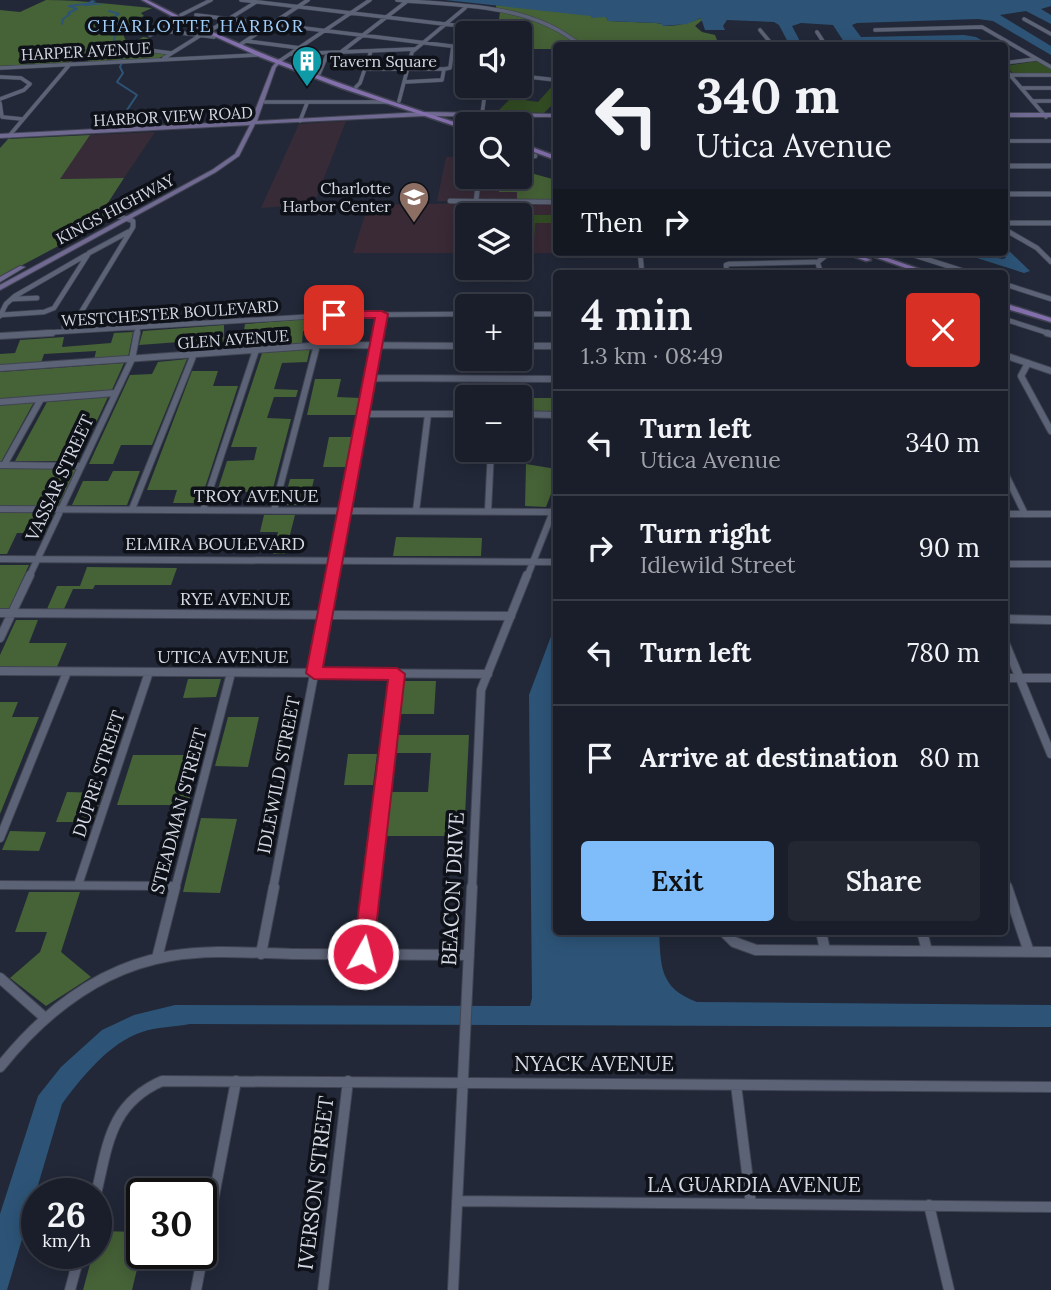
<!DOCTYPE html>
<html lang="en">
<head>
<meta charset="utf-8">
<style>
	body { margin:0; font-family:Lora,serif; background:#232732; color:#f1f3f6; height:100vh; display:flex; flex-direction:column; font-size:26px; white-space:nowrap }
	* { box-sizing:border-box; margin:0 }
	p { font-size:23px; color:#9fa2a8 }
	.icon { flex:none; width:38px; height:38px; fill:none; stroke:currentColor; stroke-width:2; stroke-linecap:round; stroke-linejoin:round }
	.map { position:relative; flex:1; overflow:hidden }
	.panel { position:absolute; left:553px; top:270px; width:455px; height:665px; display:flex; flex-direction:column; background:#1a1e2a; border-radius:7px; box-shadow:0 4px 18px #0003,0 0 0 2px #383c47 }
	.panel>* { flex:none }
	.guide { position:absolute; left:553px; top:42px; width:455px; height:214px; border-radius:7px; box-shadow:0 4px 18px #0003,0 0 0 2px #383c47; background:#1a1e2a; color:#f1f3f6; overflow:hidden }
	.tools { position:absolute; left:455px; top:21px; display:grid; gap:14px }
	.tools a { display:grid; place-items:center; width:77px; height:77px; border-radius:7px; background:#1a1e2a; box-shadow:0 4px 18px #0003,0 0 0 2px #383c47; font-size:35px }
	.speed { position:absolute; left:21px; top:1178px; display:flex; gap:14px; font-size:35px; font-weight:700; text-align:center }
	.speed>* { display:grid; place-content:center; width:91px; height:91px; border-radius:50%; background:#1a1e2a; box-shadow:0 4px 18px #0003,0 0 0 2px #383c47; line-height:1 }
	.speed small { font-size:18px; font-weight:400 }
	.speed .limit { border:4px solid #111; border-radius:10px; background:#fff; color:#111 }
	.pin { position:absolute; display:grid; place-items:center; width:60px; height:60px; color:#fff; margin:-30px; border-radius:14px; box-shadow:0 4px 10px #0006 }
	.me { position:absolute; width:77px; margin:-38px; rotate:7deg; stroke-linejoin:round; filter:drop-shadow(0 0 5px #0008) }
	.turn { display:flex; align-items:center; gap:24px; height:147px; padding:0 28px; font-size:32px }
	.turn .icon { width:91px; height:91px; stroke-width:2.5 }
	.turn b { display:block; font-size:49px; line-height:60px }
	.then { display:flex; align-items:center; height:66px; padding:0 28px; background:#0003; gap:14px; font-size:26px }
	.round { display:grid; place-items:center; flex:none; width:74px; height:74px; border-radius:7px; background:#232732 }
	.overview { display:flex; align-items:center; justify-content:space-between; height:119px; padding:0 28px }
	h1 { font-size:42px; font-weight:600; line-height:52px }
	.action { display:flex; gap:14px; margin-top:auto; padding:14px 28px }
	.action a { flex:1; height:80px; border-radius:7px; background:#7ebdf9; color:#111; font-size:28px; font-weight:600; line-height:80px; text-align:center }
	.action a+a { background:#232732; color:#f1f3f6 }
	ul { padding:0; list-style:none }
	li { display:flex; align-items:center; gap:21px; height:105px; padding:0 28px; border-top:2px solid #383c47 }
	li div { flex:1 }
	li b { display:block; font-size:26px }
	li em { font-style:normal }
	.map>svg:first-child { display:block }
</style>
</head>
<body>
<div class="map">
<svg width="1051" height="1290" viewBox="0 0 1051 1290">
	<rect width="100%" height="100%" fill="#222838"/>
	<!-- industrial -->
	<path fill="#372b38" d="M346,121L314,204L261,208L299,124Z
		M155,132L124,178L59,179L90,135Z
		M446,157H467V177H500L499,192H517V201H437Z"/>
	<!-- education -->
	<path fill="#392a36" d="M481,203L556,204V252L637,253H520V215H467V253H353L368,205Z"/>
	<!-- green -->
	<path fill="#334d24" d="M1037,61L1051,69V74H1014L1005,66Z
		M555,83L556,105H552L544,113L497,112L511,98L538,102Z
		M521,206L522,215H556V223H535L534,240L520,239V215H493L483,207Z"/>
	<!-- forest -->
	<path fill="#466237" d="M46,0C83,0 117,5 152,8L141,13L144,16L130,20L136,26L123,34L128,46L143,37L149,38L131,49L168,54L159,58L89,62L86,59H76L70,63L0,66V10L20,12Z
		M496,5L606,17L608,21L656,23L662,24V26C677,27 695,21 707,16L695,26L702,32L715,35L719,45H726L556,46V49H520V33H497L500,12L496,11Z
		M90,135L60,179L124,178L104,209L126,210L0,277V148L8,139Z
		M520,170L556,180L555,200L517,201V192H499L500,177H520Z
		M321,318L318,331H303L302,344L278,346L277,332L256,334L255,348L192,352L193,341L139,345L143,331L224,325V337L243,336L245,324Z
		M133,332L128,357L94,360L96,351L44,354L41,363L0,366V354L15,353L20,340L64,337L62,347L111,343L114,333Z
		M310,349L307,362L282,363L274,389L298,390L296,397H274L267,418L291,419L272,492H217L227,461L254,460L257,447H231L262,353Z
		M187,359L152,445H121L113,464H89L130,375L152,374L158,362Z
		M124,363L112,390L0,399V372Z
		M192,371H218L213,386H238L200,503H173L177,490H147Z
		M315,379H341L337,397L361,398L358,415H307Z
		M500,383H525V398H556V412L520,411V397H500Z
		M108,397L78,461H15L47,402Z
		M34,402L1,462H0V405Z
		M329,437H353L348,467H323Z
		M526,464L556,469V481L546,507L525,506Z
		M0,468H77L58,506H0Z
		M113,471H140L127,505H72L83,481H108Z
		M290,479H314L308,505H283Z
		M0,513H54L45,533H17L7,554H0Z
		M264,515H295L285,554H273L278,532H260Z
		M396,537L482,538L481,556H393Z
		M0,565H29L9,609H0Z
		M87,567L177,568L171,585H95L93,589H73L64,609H47L57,586H80Z
		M16,620H38L29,643H67L57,667H0V655Z
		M188,679H221L216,697L183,698Z
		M402,681H436L434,714H399Z
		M0,702H18L12,717H39L0,814Z
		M228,717H259L248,767L215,766Z
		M398,735H469L464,836H385L390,792H428L431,753H397Z
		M348,754H377L373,785H344Z
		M133,755H201L188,805H117Z
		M67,792L103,793L93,822H56Z
		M201,818L237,819L220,893L183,892Z
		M10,831L46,832L39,851L2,850Z
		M29,892H80L61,952L91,977L46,1006L10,978L40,952L47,932H15Z
		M98,1231L142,1232V1249L132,1290H83L93,1253H96Z"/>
	<!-- water -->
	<path fill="#2d5477" d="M445,0H1051V6L1041,9L1051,15V24L1026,11L1000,15L1051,46V55L993,21L978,19L857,23L852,25L861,37L964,35L976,37L990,45H952L942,42L912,46L846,45L833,25L801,23L792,26L802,45L790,46L779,25L774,22L727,20L723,26L725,30H705L701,18L687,24L662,26V24L657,23L608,21L606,17L591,18V16Z
		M1005,247L1030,271L1024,273L958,252H976L1002,259L1006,258L1002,252Z
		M556,623V666L551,670V770L556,800V931H659C661,966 659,988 697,1002L1051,1005V1027L190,1024C175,1027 156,1027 142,1032C110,1042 81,1078 62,1104L7,1290H0V1214L38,1096L61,1067L102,1030L134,1015L175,1005L530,1006L532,998L529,695Z"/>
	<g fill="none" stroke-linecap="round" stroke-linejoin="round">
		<!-- stream -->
		<path stroke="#2d5477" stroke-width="2" d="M109,11L119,14L112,18L119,22L113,44L123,60L120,67L123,73L117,82L137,95L119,122L155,125
			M62,24L63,19L70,14L68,13L77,9L69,6L85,4"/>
		<!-- river -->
		<path fill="#2d5477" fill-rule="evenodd" d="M92,0L96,1L93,3L105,4L85,6L83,5Z"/>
		<!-- street-far4 casing -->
		<g stroke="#404452" stroke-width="4.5">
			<path id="street-far4" d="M241,0L495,30
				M397,0C459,6 531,3 581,46
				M181,15L211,0
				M196,15L467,48
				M1024,19L1051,34
				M141,28L214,37
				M211,30L256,2
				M760,30L770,42L768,46
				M875,30L982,27L1051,67
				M817,32L826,46
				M150,35L180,20
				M246,41L300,48
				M241,44L308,0
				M139,49L171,53
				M341,52L406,2
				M291,54L415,49
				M164,58L201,35
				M281,60L370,0
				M1004,63L1036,59
				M0,68L257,55
				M1004,68L1046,117
				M364,69H444
				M319,74L328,53
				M1011,75H1051
				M520,76L556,80
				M0,77L21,78L30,84L24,90L0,99
				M404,82L442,80L444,69L450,68L453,46
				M356,87L360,83L371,51
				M1021,88H1051
				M399,101L412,52L465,8
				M1032,101H1051
				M265,102H387
				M0,103L2,117L22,119
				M482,114L486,86
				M300,121L307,103
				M9,136L70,64
				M1004,141H1051"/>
		</g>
		<!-- street-far3 casing -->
		<g stroke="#404452" stroke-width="6">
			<path id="street-far3" d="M520,156H535
				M1004,166H1051
				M1004,194H1051
				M450,201L556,202
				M476,201L479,177
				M1004,223H1051
				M1004,229L1037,248L1051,262
				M640,252L642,273
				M904,252L970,273
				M818,262L830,252
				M818,264L821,273
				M727,273L726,265L729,264L815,262
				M1004,284L1051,299
				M13,299L37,298
				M520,314H556
				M0,315L44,312L54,308L89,253L128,232
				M0,316L6,304L15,296L86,255
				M1004,319L1051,334
				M64,327H72L133,227V221L118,216
				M25,334L334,315L467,314
				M137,334L138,327
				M378,334L382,314"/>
		</g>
		<!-- street-far2 casing -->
		<g stroke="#404452" stroke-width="8">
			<path id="street-far2" d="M1047,333L1051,334
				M0,336L52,333
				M520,346H556
				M1004,355L1051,371
				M1028,363L1021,376L1051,431
				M0,368L324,345L467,346
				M370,378L556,379
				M0,402L115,393
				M363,414H467
				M520,414L556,415
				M0,465L81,466
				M4,465L41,399
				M1004,471L1025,514
				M0,509L553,512
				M132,509L194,354
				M203,510L256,350
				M274,510L317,345
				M416,511L428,414
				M488,511L491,450
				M1004,514H1051
				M0,559L556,562
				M1004,564H1051
				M29,577L132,359L137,333
				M332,577L378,333
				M527,577L556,504"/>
		</g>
		<!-- street-far1 casing -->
		<g stroke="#404452" stroke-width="10">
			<path id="street-far1" d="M0,613L511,616
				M1004,619L1051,620
				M0,638L30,575
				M1004,640L1051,754
				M0,671L488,674
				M1004,678H1051
				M0,838L67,672
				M1004,878L1008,889
				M0,885L176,886
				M78,885L149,672
				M175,889L231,673
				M273,889L333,575
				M371,889L397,674
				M472,889L481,690L527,575"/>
		</g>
		<!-- street casing -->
		<g stroke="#404452" stroke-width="12">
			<path id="street" d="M1007,887L1029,952
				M723,931L734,942L756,950L1051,952
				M821,931L825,950
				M922,931L927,951
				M261,954L274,887
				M363,954L371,887
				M157,958L175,887
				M0,978L44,1017
				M0,1067C44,1012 99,968 170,956C210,949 252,953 293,954C351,954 410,955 469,955
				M736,1085L751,1204
				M96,1194C108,1144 110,1104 162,1081L1051,1087
				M457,1201L1051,1207
				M929,1205L949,1290
				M70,1290L80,1253
				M196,1290L236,1081
				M323,1290L348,1081
				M453,1290L472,887"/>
		</g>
		<!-- secondary casing -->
		<g stroke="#404452" stroke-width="2">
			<path id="secondary" d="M279,59L283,60L276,67L257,121L424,112L556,114V117L424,116L255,124L239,156L216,172L0,290V285L212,170L235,154L250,125L0,138V134L251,121L272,67Z
				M1004,113H1051V117H1004Z
				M20,266L25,267L0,282V277Z"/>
		</g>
		<!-- primary casing -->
		<g stroke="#404452" stroke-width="3">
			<path id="primary" d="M142,0H147C250,54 358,91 467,126V130L341,88L260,57L181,21Z
				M520,143L556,156V160L520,147Z
				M841,252H851L871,260L866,261Z
				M860,252H870L931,273H920Z
				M1004,303L1051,318V322L1004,308Z"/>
		</g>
		<!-- street-far4 -->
		<use href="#street-far4" stroke="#5c6376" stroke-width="3.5"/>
		<!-- street-far3 -->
		<use href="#street-far3" stroke="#5c6376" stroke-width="4.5"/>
		<!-- street-far2 -->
		<use href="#street-far2" stroke="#5c6376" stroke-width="6"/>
		<!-- street-far1 -->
		<use href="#street-far1" stroke="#5c6376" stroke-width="8"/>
		<!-- street -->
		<use href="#street" stroke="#5c6376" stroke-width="10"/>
		<!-- secondary -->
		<use href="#secondary" fill="#706991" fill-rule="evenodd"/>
		<!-- primary -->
		<use href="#primary" fill="#846fad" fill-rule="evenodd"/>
	</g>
	<!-- route -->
	<path fill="#e11d48" stroke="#92132f" stroke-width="2" d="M382,311L388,314L323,667L397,668L405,674L373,954L370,961L363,964L356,961L353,954L388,680L314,679L306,673L375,318H334L329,315L334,311Z"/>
	<!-- icons -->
	<defs>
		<g id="building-pin" transform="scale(1.575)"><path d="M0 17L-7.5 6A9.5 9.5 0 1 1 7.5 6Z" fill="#0f9aa8" stroke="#0e1118"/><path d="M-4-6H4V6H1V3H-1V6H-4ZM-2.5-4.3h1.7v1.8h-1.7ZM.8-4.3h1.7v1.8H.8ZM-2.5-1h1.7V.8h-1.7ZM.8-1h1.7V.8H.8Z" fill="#fff"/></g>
		<g id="school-pin" transform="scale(1.575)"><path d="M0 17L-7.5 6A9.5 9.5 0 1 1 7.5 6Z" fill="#8d6e63" stroke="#0e1118"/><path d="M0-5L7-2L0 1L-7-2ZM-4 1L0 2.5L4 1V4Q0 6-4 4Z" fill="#fff"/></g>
	</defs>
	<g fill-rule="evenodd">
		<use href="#building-pin" x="307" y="61"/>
		<use href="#school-pin" x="414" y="197"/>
	</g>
	<g text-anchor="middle" stroke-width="7" stroke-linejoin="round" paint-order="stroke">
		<!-- far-street labels -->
		<g font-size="16" fill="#d5d9e4" stroke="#0e1118">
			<text transform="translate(86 51) rotate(-3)" y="6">HARPER AVENUE</text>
			<text transform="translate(173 116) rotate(-3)" y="6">HARBOR VIEW ROAD</text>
			<text transform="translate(115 209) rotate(-28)" y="6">KINGS HIGHWAY</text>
			<text transform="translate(170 313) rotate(-4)" y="6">WESTCHESTER BOULEVARD</text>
			<text transform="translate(233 339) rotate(-4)" y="6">GLEN AVENUE</text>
		</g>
		<!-- far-poi labels -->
		<g font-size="16" fill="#d5d9e4" stroke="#0e1118" text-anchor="start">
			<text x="330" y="67">Tavern Square</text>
			<text x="391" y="194" text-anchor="end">Charlotte<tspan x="391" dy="18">Harbor Center</tspan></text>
		</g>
		<!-- far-quarter labels -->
		<g font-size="18" letter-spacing="2" fill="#a0cffc" stroke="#0e1118">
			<text x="196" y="32">CHARLOTTE HARBOR</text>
		</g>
		<!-- street labels -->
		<g font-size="18" fill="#d5d9e4" stroke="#0e1118">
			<text transform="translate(60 478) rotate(-65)" y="6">VASSAR STREET</text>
			<text x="256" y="502">TROY AVENUE</text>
			<text x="215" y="550">ELMIRA BOULEVARD</text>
			<text x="235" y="605">RYE AVENUE</text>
			<text x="223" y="663">UTICA AVENUE</text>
			<text transform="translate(99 774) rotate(-72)" y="6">DUPRE STREET</text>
			<text transform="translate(279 775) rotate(-79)" y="6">IDLEWILD STREET</text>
			<text transform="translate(179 811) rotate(-75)" y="6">STEADMAN STREET</text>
		</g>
		<!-- near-street labels -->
		<g font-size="21" fill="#d5d9e4" stroke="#0e1118">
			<text transform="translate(453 889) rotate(-87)" y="7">BEACON DRIVE</text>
			<text x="594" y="1071">NYACK AVENUE</text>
			<text transform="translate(316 1183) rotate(-83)" y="7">IVERSON STREET</text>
			<text x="754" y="1192">LA GUARDIA AVENUE</text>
		</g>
	</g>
</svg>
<div class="tools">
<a><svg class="icon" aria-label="sound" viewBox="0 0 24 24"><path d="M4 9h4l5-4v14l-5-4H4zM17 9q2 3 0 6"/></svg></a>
<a><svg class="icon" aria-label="search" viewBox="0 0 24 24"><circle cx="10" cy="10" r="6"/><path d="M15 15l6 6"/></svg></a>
<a><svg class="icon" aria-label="layers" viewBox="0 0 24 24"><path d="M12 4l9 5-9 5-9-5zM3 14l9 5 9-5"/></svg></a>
<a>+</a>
<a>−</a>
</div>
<div class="speed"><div>26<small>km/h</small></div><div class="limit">30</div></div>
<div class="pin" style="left:334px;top:315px;background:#d93025"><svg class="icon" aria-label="arrive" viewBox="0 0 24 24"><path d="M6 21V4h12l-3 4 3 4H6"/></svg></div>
<svg class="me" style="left:363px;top:954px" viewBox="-20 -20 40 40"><circle r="17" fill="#e11d48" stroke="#fff" stroke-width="3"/><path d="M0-11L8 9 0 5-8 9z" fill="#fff"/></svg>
<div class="guide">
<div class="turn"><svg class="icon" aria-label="left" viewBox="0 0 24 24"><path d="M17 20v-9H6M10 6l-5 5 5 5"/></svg><div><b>340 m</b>Utica Avenue</div></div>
<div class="then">Then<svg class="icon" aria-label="right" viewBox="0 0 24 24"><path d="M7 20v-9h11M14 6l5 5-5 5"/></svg></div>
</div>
<section class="panel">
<div class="overview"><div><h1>4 min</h1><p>1.3 km · 08:49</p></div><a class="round" style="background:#d93025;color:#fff"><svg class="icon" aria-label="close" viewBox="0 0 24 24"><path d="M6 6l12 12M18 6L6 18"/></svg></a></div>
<ul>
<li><svg class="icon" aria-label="left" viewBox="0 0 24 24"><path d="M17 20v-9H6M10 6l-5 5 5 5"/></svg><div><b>Turn left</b><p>Utica Avenue</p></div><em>340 m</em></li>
<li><svg class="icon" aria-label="right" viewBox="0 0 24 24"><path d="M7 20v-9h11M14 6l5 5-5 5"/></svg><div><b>Turn right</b><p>Idlewild Street</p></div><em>90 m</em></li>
<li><svg class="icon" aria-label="left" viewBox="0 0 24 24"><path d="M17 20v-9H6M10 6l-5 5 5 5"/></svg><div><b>Turn left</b></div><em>780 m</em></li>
<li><svg class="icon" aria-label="arrive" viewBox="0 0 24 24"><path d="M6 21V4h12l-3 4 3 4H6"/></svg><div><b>Arrive at destination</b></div><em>80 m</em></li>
</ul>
<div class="action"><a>Exit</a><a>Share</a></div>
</section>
</div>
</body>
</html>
